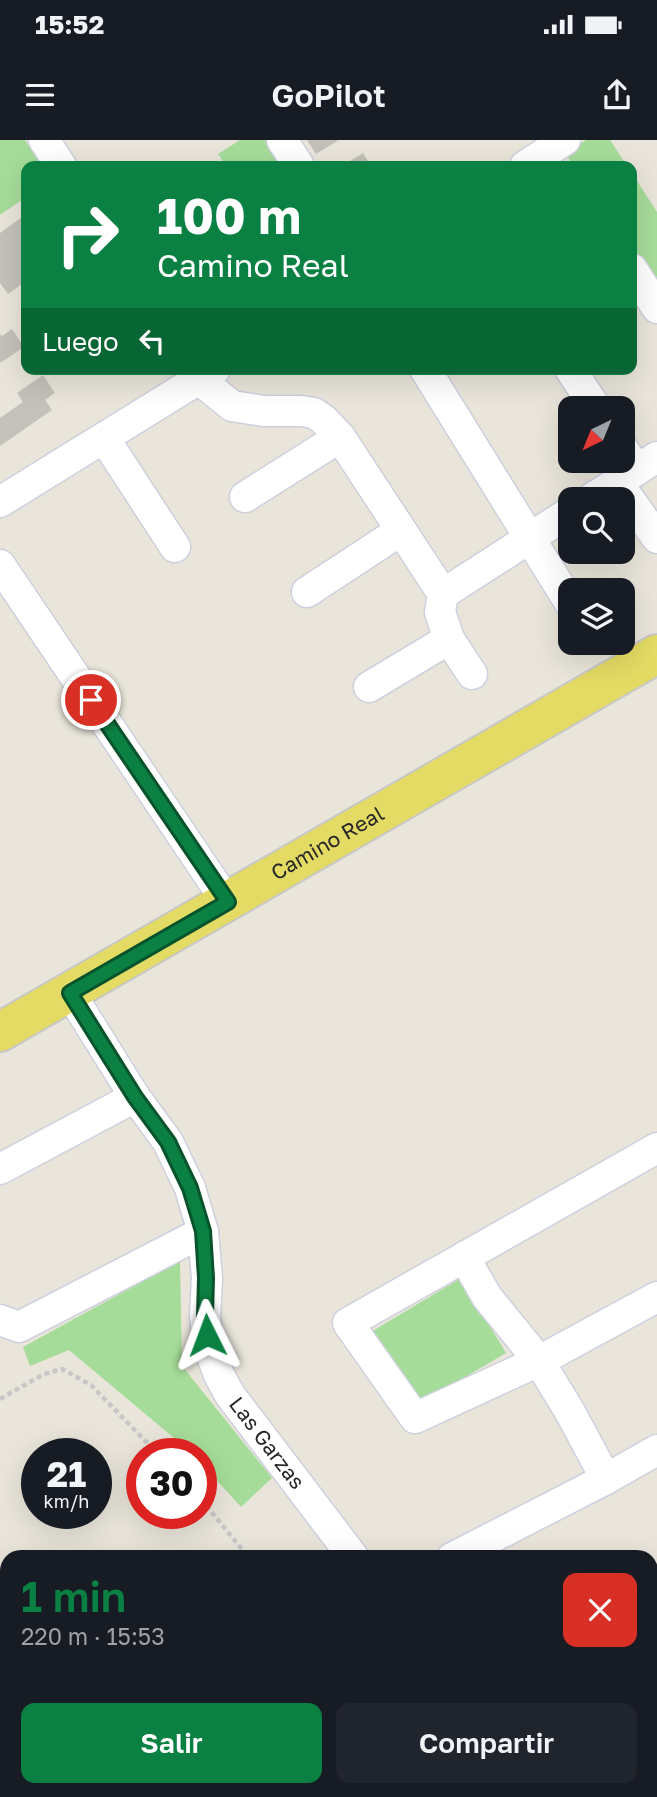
<!DOCTYPE html>
<html lang="es">
<head>
<meta charset="utf-8">
<style>
	body { margin:0; font-family:"Golos Text",sans-serif; background:#20242c; color:#f1f3f6; height:100vh; display:flex; flex-direction:column; font-size:26px; white-space:nowrap }
	* { box-sizing:border-box; margin:0 }
	p { font-size:23px; color:#9ea1a6 }
	.icon { flex:none; width:38px; height:38px; fill:none; stroke:currentColor; stroke-width:2; stroke-linecap:round; stroke-linejoin:round }
	.map { position:relative; flex:1; overflow:hidden }
	.sheet { position:absolute; left:0px; top:1410px; width:658px; height:247px; display:flex; flex-direction:column; background:#171b24; border-radius:21px 21px 0 0; box-shadow:0 7px 28px #0002 }
	.sheet>* { flex:none }
	.top-card { position:absolute; left:21px; top:21px; width:616px; height:214px; border-radius:14px; box-shadow:0 7px 28px #0002; background:#0b8043; color:#fff; overflow:hidden }
	.needle { width:46px; rotate:223deg }
	.tools { position:absolute; left:558px; top:256px; display:grid; gap:14px }
	.tools a { display:grid; place-items:center; width:77px; height:77px; border-radius:14px; background:#171b24; box-shadow:0 7px 28px #0002; font-size:35px }
	.speed { position:absolute; left:21px; top:1298px; display:flex; gap:14px; font-size:35px; font-weight:700; text-align:center }
	.speed>* { display:grid; place-content:center; width:91px; height:91px; border-radius:50%; background:#171b24; box-shadow:0 7px 28px #0002; line-height:1 }
	.speed small { font-size:18px; font-weight:400 }
	.speed .limit { border:10px solid #d22; background:#fff; color:#111 }
	.pin { position:absolute; display:grid; place-items:center; width:60px; height:60px; color:#fff; margin:-30px; border:4px solid #fff; border-radius:50%; box-shadow:0 2px 7px #0007 }
	.me { position:absolute; width:77px; margin:-38px; rotate:357deg; stroke-linejoin:round; filter:drop-shadow(0 0 5px #0008) }
	.turn { display:flex; align-items:center; gap:24px; height:147px; padding:0 21px; font-size:32px }
	.turn .icon { width:91px; height:91px; stroke-width:2.5 }
	.turn b { display:block; font-size:49px; line-height:60px }
	.then { display:flex; align-items:center; height:66px; padding:0 21px; background:#0003; gap:14px; font-size:26px }
	.round { display:grid; place-items:center; flex:none; width:74px; height:74px; border-radius:14px; background:#20242c }
	.headline { display:flex; align-items:center; justify-content:space-between; height:119px; padding:0 21px }
	h1 { font-size:42px; font-weight:600; line-height:52px; color:#0b8043 }
	.action { display:flex; gap:14px; margin-top:auto; padding:14px 21px }
	.action a { flex:1; height:80px; border-radius:14px; background:#0b8043; color:#fff; font-size:28px; font-weight:600; line-height:80px; text-align:center }
	.action a+a { background:#20242c; color:#f1f3f6 }
	.status { display:flex; justify-content:space-between; align-items:center; height:49px; padding:0 35px; background:#171b24; direction:ltr }
	.status svg { height:19px; fill:currentColor }
	header { display:flex; justify-content:space-between; align-items:center; height:91px; padding:0 21px; background:#171b24; font-size:32px; font-weight:600 }
	.map>svg:first-child { display:block }
</style>
</head>
<body>
<div class="status"><b>15:52</b><svg viewBox="0 0 49 12"><path d="M0 12V9h3v3zM5 12V6h3v6zM10 12V3h3v9zM15 12V0h3v12zM26 1h20v11H26zM47 4h2v5h-2z"/></svg></div>
<header><svg class="icon" aria-label="menu" viewBox="0 0 24 24"><path d="M4 6h16M4 12h16M4 18h16"/></svg>GoPilot<svg class="icon" aria-label="share" viewBox="0 0 24 24"><path d="M12 15V3M7 8l5-5 5 5M5 13v7h14v-7"/></svg></header>
<div class="map">
<svg width="657" height="1657" viewBox="0 0 657 1657">
	<rect width="100%" height="100%" fill="#e9e5da"/>
	<!-- green -->
	<path fill="#a6dc9a" d="M0,0H25L43,26H26V57L0,75Z
		M240,0H268L285,26H226L218,14Z
		M586,0H610L627,26H574L565,14Z
		M632,33L657,72V155L632,116Z
		M180,1121L182,1226L272,1338L241,1367L201,1323V1314H193L69,1210L30,1226L23,1207Z
		M461,1138L506,1213L416,1266L371,1192Z"/>
	<!-- building -->
	<path fill="#c4c1ba" d="M307,0H339L316,14Z
		M363,13L371,26H342Z
		M26,74V141L8,154L0,143V93Z
		M12,189L24,207L0,223V194L2,196Z
		M43,235L55,253L45,260L52,270L0,306V278L23,262L17,253Z"/>
	<g fill="none" stroke-linecap="round" stroke-linejoin="round">
		<!-- minor casing -->
		<g stroke="#cfd0df" stroke-width="33">
			<g id="minor">
				<path d="M44,0L61,26"/>
				<path d="M282,0L299,26"/>
				<path d="M525,26L565,0"/>
				<path d="M632,129L657,168"/>
				<path d="M193,229L200,240L232,266L264,271H301L314,273L324,280L340,297L443,454"/>
				<path d="M425,229L570,463"/>
				<path d="M570,229L596,268"/>
				<path d="M104,298L175,407"/>
				<path d="M623,309L637,330"/>
				<path d="M617,342L657,398"/>
				<path d="M245,357L340,297"/>
				<path d="M591,359L657,317"/>
				<path d="M0,362L215,229"/>
				<path d="M0,425L227,762"/>
				<path d="M307,452L400,391"/>
				<path d="M472,534L449,499L440,472L443,454L570,372"/>
				<path d="M369,547L449,499"/>
				<path id="s1" d="M70,853L135,957L168,1002L190,1048L203,1092L207,1138L205,1176L207,1195L211,1214L219,1235L230,1255L354,1418"/>
				<path d="M657,1008L348,1183L415,1278L539,1221L657,1157"/>
				<path d="M0,1029L135,957"/>
				<path d="M464,1117L487,1157L539,1221L570,1272L606,1339"/>
				<path d="M0,1180L19,1187L203,1092"/>
				<path d="M452,1418L606,1339L657,1310"/>
			</g>
		</g>
		<!-- major casing -->
		<g stroke="#c7c7c7" stroke-width="42">
			<g id="major">
				<path id="s2" d="M0,892L657,514"/>
			</g>
		</g>
		<!-- path -->
		<path stroke="#c7c7c7" stroke-width="4.5" stroke-dasharray="5 3.5" stroke-linecap="butt" d="M0,1259L44,1234L62,1229L91,1245L158,1314
			M201,1359L249,1418
			M431,1650L436,1657"/>
		<!-- minor -->
		<use href="#minor" stroke="#fff" stroke-width="30"/>
		<!-- major -->
		<use href="#major" stroke="#e4db64" stroke-width="38"/>
	</g>
	<g fill="none" stroke-linecap="round" stroke-linejoin="round">
		<!-- route casing -->
		<g stroke="#07532c" stroke-width="18">
			<path id="route" d="M91,560L228,762L70,853L135,957L168,1002L190,1048L203,1091L206,1138L205,1176L207,1195"/>
		</g>
		<!-- route -->
		<use href="#route" stroke="#0b8043" stroke-width="12"/>
	</g>
	<g text-anchor="middle" stroke-width="7" stroke-linejoin="round" paint-order="stroke">
		<!-- street labels -->
		<g font-size="21" fill="#272727" stroke="#fff">
			<text dy="7" stroke="none"><textPath href="#s2" startOffset="378">Camino Real</textPath></text>
			<text dy="7" stroke="none"><textPath href="#s1" startOffset="504">Las Garzas</textPath></text>
		</g>
	</g>
</svg>
<div class="tools">
<a><svg class="needle" viewBox="-14 -14 28 28"><path d="M0-13l5 13h-10z" fill="#e53935"/><path d="M0 13l5-13h-10z" fill="#9ea1a6"/></svg></a>
<a><svg class="icon" aria-label="search" viewBox="0 0 24 24"><circle cx="10" cy="10" r="6"/><path d="M15 15l6 6"/></svg></a>
<a><svg class="icon" aria-label="layers" viewBox="0 0 24 24"><path d="M12 4l9 5-9 5-9-5zM3 14l9 5 9-5"/></svg></a>
</div>
<div class="speed"><div>21<small>km/h</small></div><div class="limit">30</div></div>
<div class="pin" style="left:91px;top:560px;background:#d93025"><svg class="icon" aria-label="arrive" viewBox="0 0 24 24"><path d="M6 21V4h12l-3 4 3 4H6"/></svg></div>
<svg class="me" style="left:207px;top:1195px" viewBox="-20 -20 40 40"><path d="M0-17L14 15 0 8-14 15z" fill="#0b8043" stroke="#fff" stroke-width="4"/></svg>
<div class="top-card">
<div class="turn"><svg class="icon" aria-label="right" viewBox="0 0 24 24"><path d="M7 20v-9h11M14 6l5 5-5 5"/></svg><div><b>100 m</b>Camino Real</div></div>
<div class="then">Luego<svg class="icon" aria-label="left" viewBox="0 0 24 24"><path d="M17 20v-9H6M10 6l-5 5 5 5"/></svg></div>
</div>
<section class="sheet">
<div class="headline"><div><h1>1 min</h1><p>220 m · 15:53</p></div><a class="round" style="background:#d93025;color:#fff"><svg class="icon" aria-label="close" viewBox="0 0 24 24"><path d="M6 6l12 12M18 6L6 18"/></svg></a></div>
<div class="action"><a>Salir</a><a>Compartir</a></div>
</section>
</div>
</body>
</html>
